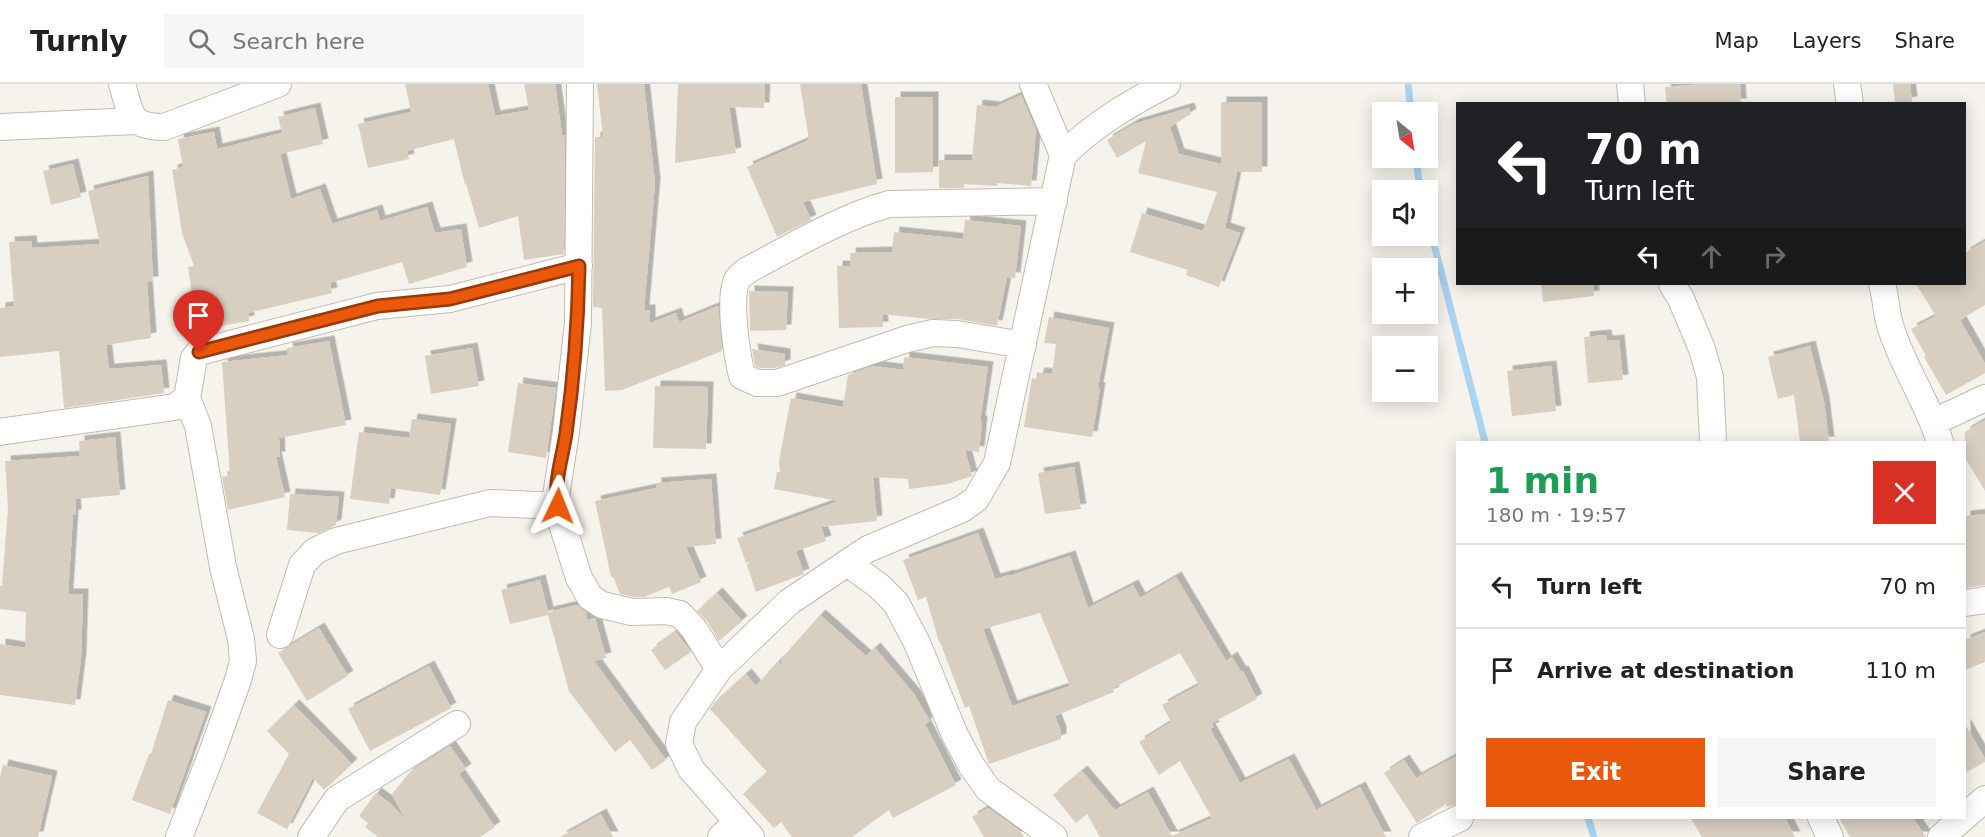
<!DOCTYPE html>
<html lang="en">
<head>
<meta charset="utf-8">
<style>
	body { margin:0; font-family:"DejaVu Sans",sans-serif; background:#f6f6f6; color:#222; height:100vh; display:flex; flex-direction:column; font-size:22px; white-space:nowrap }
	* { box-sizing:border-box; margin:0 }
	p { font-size:20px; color:#767676 }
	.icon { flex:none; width:33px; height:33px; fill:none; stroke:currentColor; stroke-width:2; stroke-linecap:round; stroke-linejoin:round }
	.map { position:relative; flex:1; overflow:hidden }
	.sheet { position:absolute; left:1456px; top:357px; width:510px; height:378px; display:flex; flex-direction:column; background:#fff; border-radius:0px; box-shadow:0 3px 15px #0003 }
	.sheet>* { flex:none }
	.top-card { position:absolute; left:1456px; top:18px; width:510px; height:183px; border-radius:0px; box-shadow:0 3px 15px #0003; background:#202124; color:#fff; overflow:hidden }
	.needle { width:39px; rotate:150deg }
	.tools { position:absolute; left:1372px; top:18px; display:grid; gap:12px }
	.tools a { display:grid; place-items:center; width:66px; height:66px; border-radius:0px; background:#fff; box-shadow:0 3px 15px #0003; font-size:30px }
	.pin { position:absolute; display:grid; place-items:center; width:51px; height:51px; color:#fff; margin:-62px -26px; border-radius:50% 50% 50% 0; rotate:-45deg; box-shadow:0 0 6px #0007 }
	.pin .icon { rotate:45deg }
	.me { position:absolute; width:66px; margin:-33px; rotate:2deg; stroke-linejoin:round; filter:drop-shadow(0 0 4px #0008) }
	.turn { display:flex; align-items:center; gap:21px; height:126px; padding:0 30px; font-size:27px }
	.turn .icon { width:78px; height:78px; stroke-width:2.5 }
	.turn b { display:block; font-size:42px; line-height:51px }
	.lanes { display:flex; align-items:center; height:57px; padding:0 30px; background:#0003; justify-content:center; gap:30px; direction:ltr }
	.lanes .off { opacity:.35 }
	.round { display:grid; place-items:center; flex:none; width:63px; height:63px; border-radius:0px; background:#f6f6f6 }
	.overview { display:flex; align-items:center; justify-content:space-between; height:102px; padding:0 30px }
	h1 { font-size:36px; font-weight:600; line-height:45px; color:#1e9e55 }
	.action { display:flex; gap:12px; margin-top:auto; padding:12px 30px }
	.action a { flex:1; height:69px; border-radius:0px; background:#ea580c; color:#fff; font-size:24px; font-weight:600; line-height:69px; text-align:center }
	.action a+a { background:#f6f6f6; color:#222 }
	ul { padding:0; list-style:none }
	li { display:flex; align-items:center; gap:18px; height:84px; padding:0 30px; border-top:2px solid #e0e0e0 }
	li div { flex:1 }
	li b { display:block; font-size:22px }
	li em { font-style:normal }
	header { display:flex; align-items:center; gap:36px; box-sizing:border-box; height:84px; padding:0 30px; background:#fff; border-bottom:2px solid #e0e0e0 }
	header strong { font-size:28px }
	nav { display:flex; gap:33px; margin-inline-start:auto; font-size:21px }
	.search { width:420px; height:54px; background:#f6f6f6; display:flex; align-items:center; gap:15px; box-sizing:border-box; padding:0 21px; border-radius:0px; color:#767676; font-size:22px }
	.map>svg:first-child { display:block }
</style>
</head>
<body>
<header>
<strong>Turnly</strong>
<div class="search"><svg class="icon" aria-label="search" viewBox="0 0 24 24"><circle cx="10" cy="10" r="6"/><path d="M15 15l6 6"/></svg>Search here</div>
<nav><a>Map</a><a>Layers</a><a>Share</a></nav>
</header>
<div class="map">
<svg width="1985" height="753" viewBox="0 0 1985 753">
	<defs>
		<filter id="shadow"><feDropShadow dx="5.5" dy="-5.5" stdDeviation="0" flood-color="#0004"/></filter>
	</defs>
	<rect width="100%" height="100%" fill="#f6f3ec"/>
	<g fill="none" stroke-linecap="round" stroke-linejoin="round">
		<!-- stream -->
		<path stroke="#a9d4f2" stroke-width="7" d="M1408,0L1411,28
			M1416,74L1420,106
			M1428,137L1485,358
			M1588,734L1594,753"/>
	</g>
	<!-- building -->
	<path fill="#d8cfc1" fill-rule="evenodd" filter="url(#shadow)" d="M405,0H488L495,32L529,26L524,0H555L562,51H565L564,170L524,176L518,132L479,144L466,100L465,101L454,55L407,67L409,75L368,84L358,40L411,28Z
		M597,0H644L655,99L644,226H650V239L676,229L679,238L718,222L722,267L622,306L605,307L602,224L593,223L595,53H603Z
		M678,0H765L764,24L729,23L736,69L675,79Z
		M800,0H861L877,100L803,118L811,136L777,153L747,83L809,56Z
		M1702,0H1740L1741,20H1667L1665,3Z
		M1893,0H1910L1912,18L1895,20Z
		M1021,11L1036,46L1031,102L997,99V102L964,100V104H939V76H972L977,21L995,23Z
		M895,13H933V88L895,89Z
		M1221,18H1262V88H1237L1225,144L1240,149L1219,203L1186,191L1188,186L1130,168L1142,129L1203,147L1217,108L1138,89L1146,57L1117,74L1107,56L1134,40L1189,24L1191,30L1170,43L1179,70L1221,80Z
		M315,24L323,60L280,70L291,115L320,105L332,140L377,126L380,137L427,123L435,149L461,145L467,183L409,200L402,178L330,199L332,209L248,229L249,237L197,246L188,183L194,182L182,149L172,86L183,83L178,55L214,48L217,65L282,49L278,33Z
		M73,80L81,113L51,121L43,87Z
		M148,92L153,198H147L151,254L106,261L109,285L161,281L164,309L64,324L59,267L0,273V224L14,222L9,158L31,157L32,164L100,160L88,107Z
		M965,136L1021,142L1015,194L1007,193L997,242L958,235H929L882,230L883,243L839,244L837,182H851L850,169L892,168L894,148L963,155Z
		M1985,157V221L1960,236L1985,280V289L1946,311L1924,273L1926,272L1911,245L1936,232L1916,200H1965V169Z
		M1541,200H1593L1594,212L1543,218Z
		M749,207L788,208L786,246L750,247Z
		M1049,233L1109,244L1098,304H1100L1092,353L1024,343L1032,294L1037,295L1039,289L1052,290L1056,260L1044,259Z
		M1606,251L1607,257L1619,256L1623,296L1588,299L1584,253Z
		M329,257L346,341L279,354L280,373H276L285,413L228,426L222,393L230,391L222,278L288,271L287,264Z
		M1810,262L1824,318L1829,358H1800L1794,311L1778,315L1768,273Z
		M472,264L479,302L431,310L425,272Z
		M752,265L785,270V281L775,284H760L755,282Z
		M904,273L988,283L980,337H982L979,368L965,366L972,392L948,400L909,405L908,395L873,393L877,437L821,443L826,457L796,467L804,490L756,508L747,481L750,478L746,479L737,454L839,417L774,405L777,388H780L779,377L791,314L843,323L848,291L873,282L903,286Z
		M1551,282L1556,327L1512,332L1507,287Z
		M518,299L556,304L546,374L508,368Z
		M655,302L708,303L706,365L653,364Z
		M412,335L451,340L440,411L391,404L389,420L350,415L359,348L409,354Z
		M1985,336V407L1965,374V348Z
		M115,353L120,411L75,415L76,431H73L68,510H83L81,574L75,621L0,611V560L25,564L26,528L0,525V502H2L8,423L5,377L80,372L79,357Z
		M1074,383L1081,425L1045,430L1038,389Z
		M711,395L716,460L686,463L701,498L672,510L669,503L644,513H634L620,510L613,493H611L595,417L656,404V399Z
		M290,410L339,413L336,441L319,449L287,446Z
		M1985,430V501L1965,504V432Z
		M978,449L995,495L1009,491V492L1070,472L1088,524L1133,501L1140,514L1176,493L1226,577L1232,573L1241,588L1243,587L1257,615L1212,639L1214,643L1210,645L1240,699L1289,675L1316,726L1360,703L1386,753H1100L1087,730L1076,739L1053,711L1082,687L1115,726L1148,708L1172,752L1212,734L1180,677L1159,691L1139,658L1171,638L1162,621L1199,601L1180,569L1113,604L1114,608L1055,632L1061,648V655L989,680L969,622L965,624L940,558H939L926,513L918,516L903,476ZM1040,529L1070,602L1012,622L983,545Z
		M540,496L548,528L577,521L586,528L587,536L595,534L606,574L594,577L666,676L652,686L630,656L615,668L569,607L548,531L510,540L501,506Z
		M717,509L742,537L719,557L707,537L697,527Z
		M820,531L866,572L875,564L914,610L930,637L925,640L956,701L893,734L889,726L852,753H792L781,738L774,744L743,710L767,688L710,625L714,619L746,590L756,602L778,577L783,583L781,575Z
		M319,544L348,592L307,617L278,569Z
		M676,548L691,568L665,586L651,566Z
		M1985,548V578L1965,586V556Z
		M429,582L451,624L370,667L348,625Z
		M168,616L206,628L170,730L132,716L149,670H151Z
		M294,621L352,680L324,706L313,694L287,745L257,729L289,670L267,647Z
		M1965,640L1985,675V678L1965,689Z
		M450,662L466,685L459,690L495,743L480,753H378L365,743L368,739L359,732L376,709L391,720L405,735L392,710L409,689Z
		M1458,671V720L1447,723L1446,720L1417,739L1384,689L1404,676L1416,694Z
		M3,681L52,692L38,753H0V693Z
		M988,724L1020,747L1024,753H984L972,733Z
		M601,730L613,753H560Z
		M1691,734H1785L1795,753H1702Z
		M1839,734H1913L1926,753H1850Z"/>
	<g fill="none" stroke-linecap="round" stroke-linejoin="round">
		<!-- minor casing -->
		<g stroke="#c2bbae" stroke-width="28">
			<path id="minor" d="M122,0C131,30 129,43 164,43L278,0
				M580,0L578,238L566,348L556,412L559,430L579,494L590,513L602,521L632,528L666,527L680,530L694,545L719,585
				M1033,0L1063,71
				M1630,0L1632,20
				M1847,0L1850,20
				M0,43L136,37
				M1672,200L1681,215L1702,265L1710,293L1713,358
				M1882,200C1886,213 1886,228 1890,241C1902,282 1928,318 1940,358
				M1023,261L957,250L933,249L907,255L777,299H757L742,292C737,271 728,215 737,196C739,192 744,189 748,186C791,163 842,133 889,120L1054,117
				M1934,338L1985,314
				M0,348L175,323L187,314L194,274L199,268L377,222L450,215L579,182
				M847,479L879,502L896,519L917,559L955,651L971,681L988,705L1054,753
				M1965,519L1985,516
				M280,551L302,481L315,467L336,457L490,419L558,422
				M1965,732L1985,715
				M1821,734L1830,753
				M179,753L212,669L238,596L243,577L241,555L223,483L198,342L187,314
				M311,753L337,715L457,640
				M721,753L738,738
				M751,753L691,685L679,660L683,638L719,585L789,518L868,465L962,425L976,415L997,379L1063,71C1096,39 1127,21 1167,0
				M1422,753L1460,734
				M1941,753L1963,734"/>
		</g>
		<!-- minor -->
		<use href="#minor" stroke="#fff" stroke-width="26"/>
	</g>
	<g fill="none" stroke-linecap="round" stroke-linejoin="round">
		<!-- route casing -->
		<g stroke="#983908" stroke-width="15">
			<path id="route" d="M199,268L378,222L450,215L579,182C578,238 574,294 566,349C563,372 553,399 558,422"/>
		</g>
		<!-- route -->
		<use href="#route" stroke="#ea580c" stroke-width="10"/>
	</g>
</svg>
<div class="tools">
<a><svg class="needle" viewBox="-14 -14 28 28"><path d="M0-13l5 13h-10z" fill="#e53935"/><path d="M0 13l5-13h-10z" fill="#767676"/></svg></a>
<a><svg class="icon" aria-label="sound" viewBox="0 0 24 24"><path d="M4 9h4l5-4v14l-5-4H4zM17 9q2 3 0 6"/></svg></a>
<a>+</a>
<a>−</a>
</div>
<div class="pin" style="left:199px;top:268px;background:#d93025"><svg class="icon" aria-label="arrive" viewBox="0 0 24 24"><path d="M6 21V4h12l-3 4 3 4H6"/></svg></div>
<svg class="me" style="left:558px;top:422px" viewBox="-20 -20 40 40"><path d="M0-17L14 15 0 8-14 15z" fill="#ea580c" stroke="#fff" stroke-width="4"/></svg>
<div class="top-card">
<div class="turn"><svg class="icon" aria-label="left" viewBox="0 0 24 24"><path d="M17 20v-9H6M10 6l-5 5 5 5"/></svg><div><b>70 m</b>Turn left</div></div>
<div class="lanes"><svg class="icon" aria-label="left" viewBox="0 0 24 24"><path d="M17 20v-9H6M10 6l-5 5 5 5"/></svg><svg class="icon off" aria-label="ahead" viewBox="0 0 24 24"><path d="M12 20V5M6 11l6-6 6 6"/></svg><svg class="icon off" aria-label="right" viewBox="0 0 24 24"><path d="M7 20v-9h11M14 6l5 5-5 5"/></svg></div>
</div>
<section class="sheet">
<div class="overview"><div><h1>1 min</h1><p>180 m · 19:57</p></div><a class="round" style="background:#d93025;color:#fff"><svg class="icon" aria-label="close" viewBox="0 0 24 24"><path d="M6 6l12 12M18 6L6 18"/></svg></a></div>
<ul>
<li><svg class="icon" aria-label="left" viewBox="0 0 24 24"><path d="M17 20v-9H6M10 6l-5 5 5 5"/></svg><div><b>Turn left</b></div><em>70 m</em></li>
<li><svg class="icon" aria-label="arrive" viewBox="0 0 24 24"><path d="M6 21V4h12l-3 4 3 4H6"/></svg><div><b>Arrive at destination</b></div><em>110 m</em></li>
</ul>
<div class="action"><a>Exit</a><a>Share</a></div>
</section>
</div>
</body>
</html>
